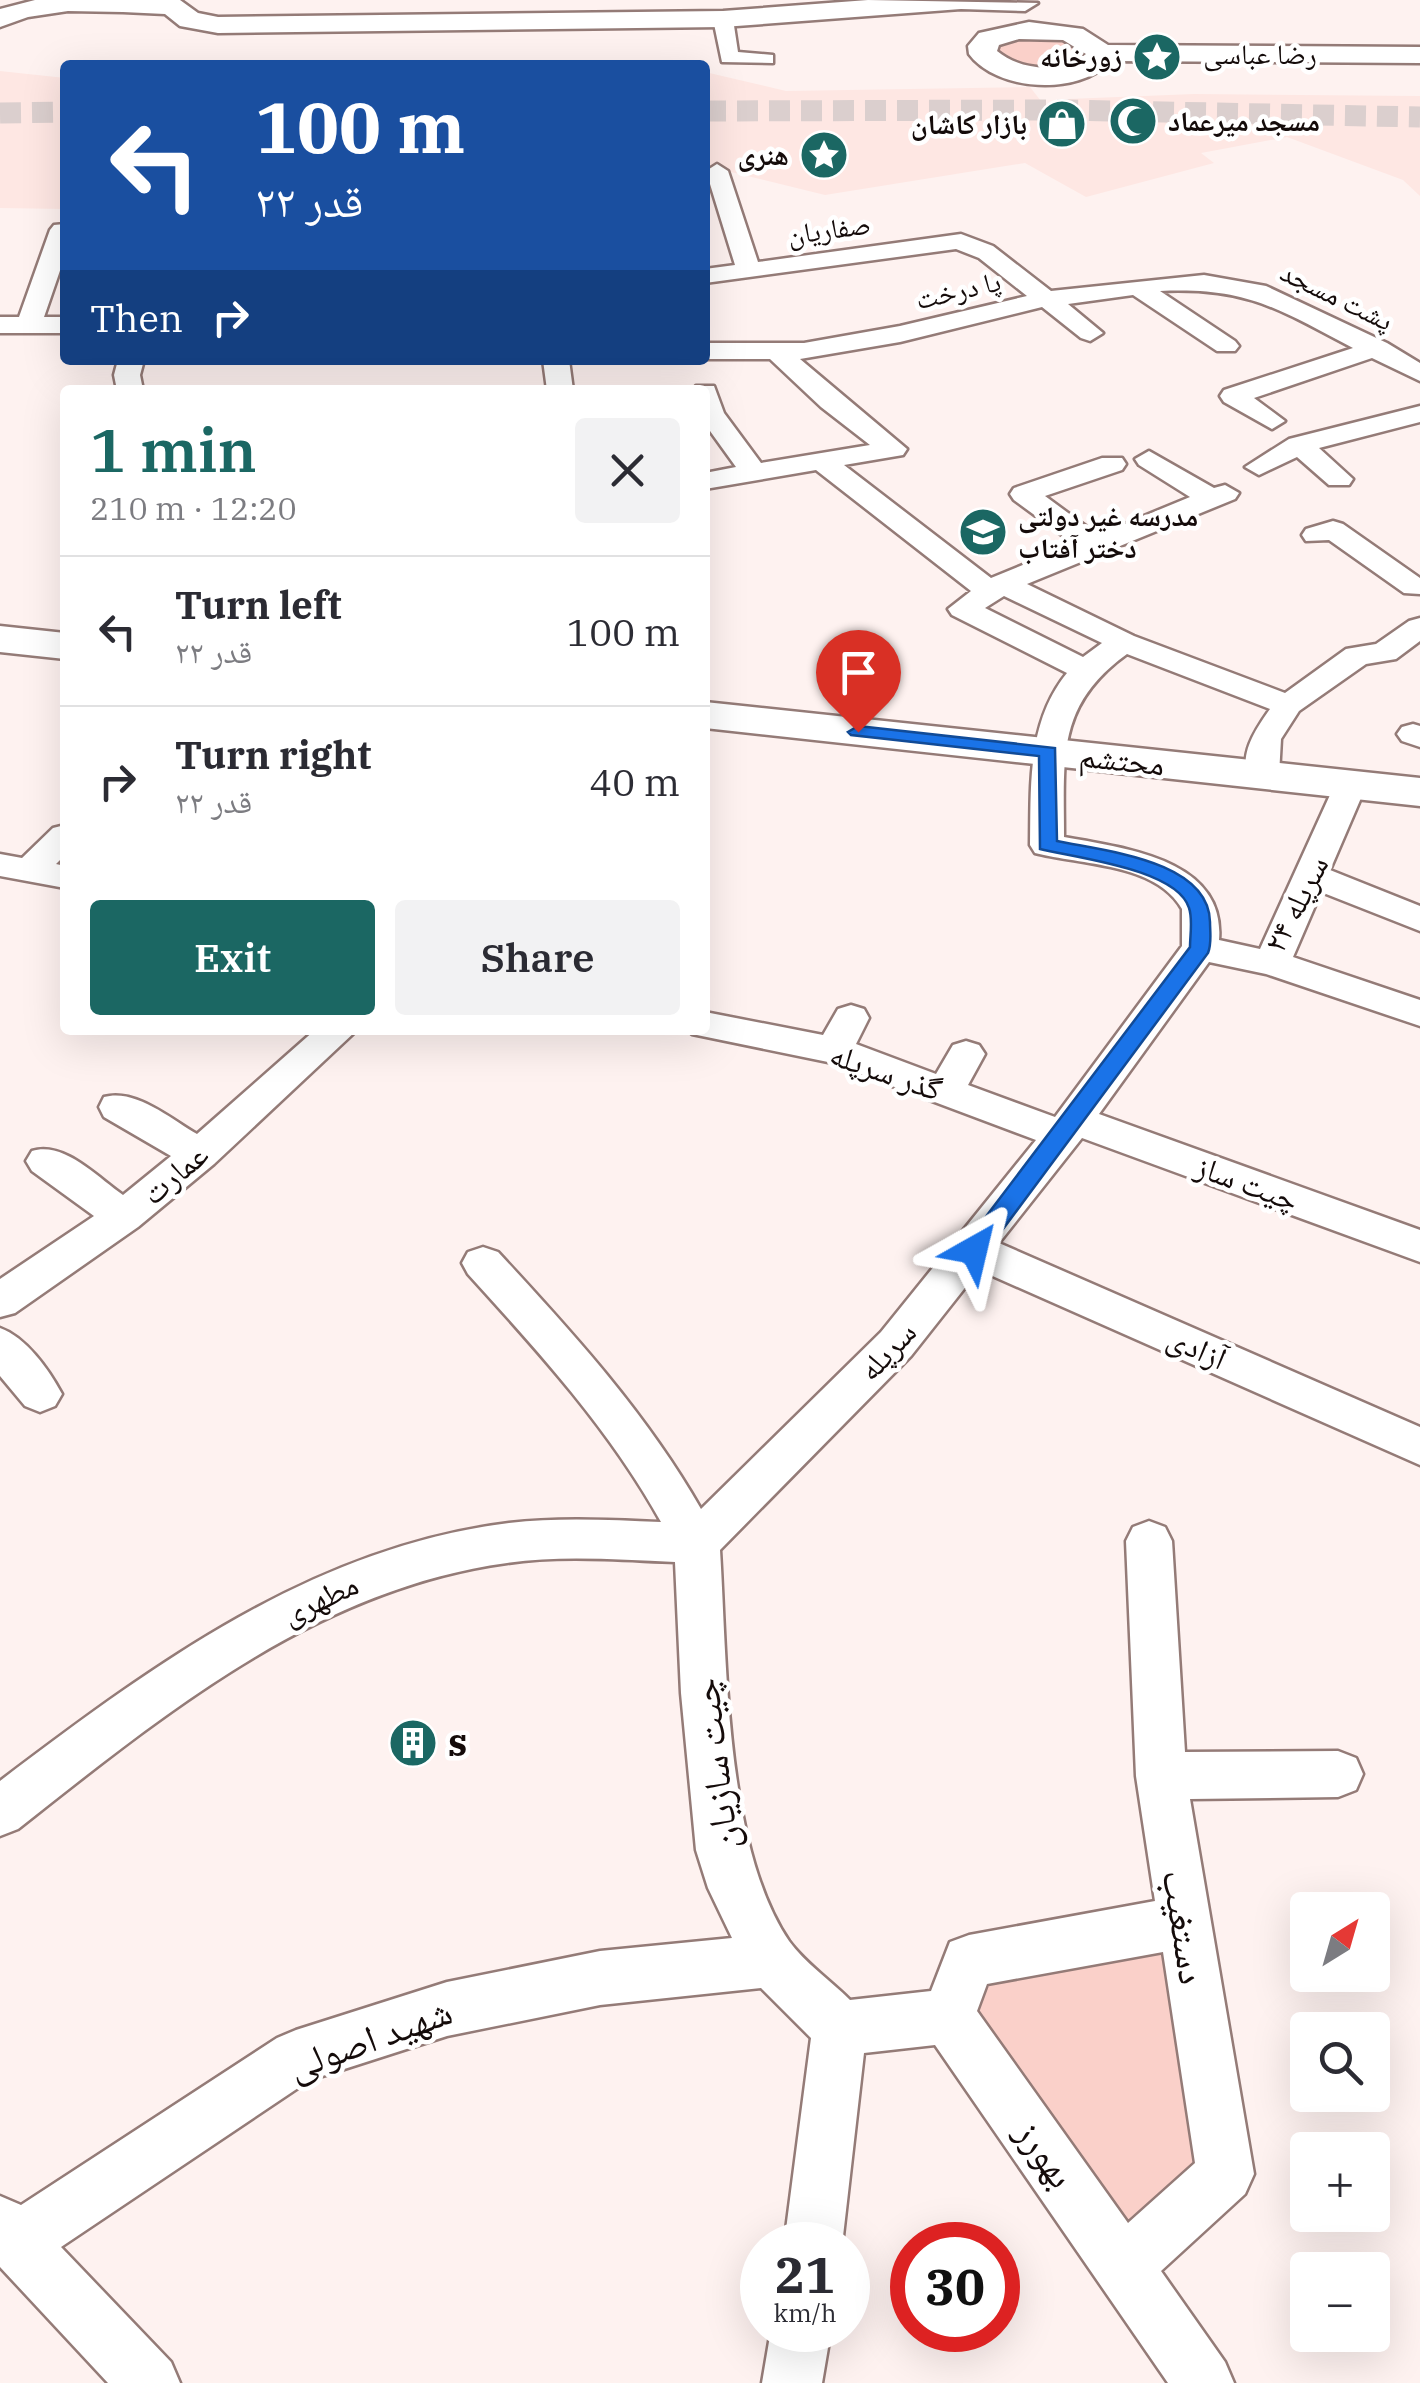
<!DOCTYPE html>
<html lang="en">
<head>
<meta charset="utf-8">
<style>
	body { margin:0; font-family:"IBM Plex Serif","Noto Naskh Arabic",serif; background:#f2f2f3; color:#2b2b33; height:100vh; display:flex; flex-direction:column; font-size:38px; white-space:nowrap }
	* { box-sizing:border-box; margin:0 }
	p { font-size:32px; color:#7c7c81 }
	.icon { flex:none; width:55px; height:55px; fill:none; stroke:currentColor; stroke-width:2; stroke-linecap:round; stroke-linejoin:round }
	.map { position:relative; flex:1; overflow:hidden }
	.drawer { position:absolute; left:60px; top:385px; width:650px; height:650px; display:flex; flex-direction:column; background:#fff; border-radius:10px; box-shadow:0 10px 40px #0002 }
	.drawer>* { flex:none }
	.hud { position:absolute; left:60px; top:60px; width:650px; height:305px; border-radius:10px; box-shadow:0 10px 40px #0002; background:#1a4fa0; color:#fff; overflow:hidden }
	.needle { width:65px; rotate:37deg }
	.buttons { position:absolute; left:1290px; top:1892px; display:grid; gap:20px }
	.buttons a { display:grid; place-items:center; width:100px; height:100px; border-radius:10px; background:#fff; box-shadow:0 10px 40px #0002; font-size:50px }
	.speed { position:absolute; left:740px; top:2222px; display:flex; gap:20px; font-size:50px; font-weight:700; text-align:center }
	.speed>* { display:grid; place-content:center; width:130px; height:130px; border-radius:50%; background:#fff; box-shadow:0 10px 40px #0002; line-height:1 }
	.speed small { font-size:25px; font-weight:400 }
	.speed .limit { border:15px solid #d22; background:#fff; color:#111 }
	.pin { position:absolute; display:grid; place-items:center; width:85px; height:85px; color:#fff; margin:-102px -42px; border-radius:50% 50% 50% 0; rotate:-45deg; box-shadow:0 0 10px #0007 }
	.pin .icon { rotate:45deg }
	.me { position:absolute; width:110px; margin:-55px; rotate:37deg; stroke-linejoin:round; filter:drop-shadow(0 0 8px #0008) }
	.turn { display:flex; align-items:center; gap:35px; height:210px; padding:0 30px; font-size:45px }
	.turn .icon { width:130px; height:130px; stroke-width:2.5 }
	.turn b { display:block; font-size:70px; line-height:85px }
	.then { display:flex; align-items:center; height:95px; padding:0 30px; background:#0003; gap:20px; font-size:38px }
	.round { display:grid; place-items:center; flex:none; width:105px; height:105px; border-radius:10px; background:#f2f2f3 }
	.headline { display:flex; align-items:center; justify-content:space-between; height:170px; padding:0 30px }
	h1 { font-size:60px; font-weight:600; line-height:75px; color:#1b6763 }
	.cta { display:flex; gap:20px; margin-top:auto; padding:20px 30px }
	.cta a { flex:1; height:115px; border-radius:10px; background:#1b6763; color:#fff; font-size:40px; font-weight:600; line-height:115px; text-align:center }
	.cta a+a { background:#f2f2f3; color:#2b2b33 }
	ul { padding:0; list-style:none }
	li { display:flex; align-items:center; gap:30px; height:150px; padding:0 30px; border-top:2px solid #e1e1e2 }
	li div { flex:1 }
	li b { display:block; font-size:38px }
	li em { font-style:normal }
	.map>svg:first-child { display:block }
</style>
</head>
<body>
<div class="map">
<svg width="1420" height="2383" viewBox="0 0 1420 2383">
	<rect width="100%" height="100%" fill="#fef2f0"/>
	<!-- built -->
	<path fill="#fee7e3" d="M0,71L65,78V209L0,208Z
		M705,72L786,91L1030,87L1048,110H1078L1068,99L1194,94L1420,96V196L1403,180L1287,137L1201,153L1214,163L1086,197L1025,163L825,195L731,172L705,173Z"/>
	<!-- green -->
	<path fill="#fad0c9" d="M1063,37L1090,52L1073,67L1027,69L995,55L997,43L1006,39Z
		M1183,1922L1225,2174L1124,2266L948,2016L969,1961Z"/>
	<g fill="none" stroke-linecap="round" stroke-linejoin="round">
		<!-- street-tunnel -->
		<path stroke="#dbcfce" stroke-width="21" stroke-dasharray="21 11" stroke-linecap="butt" d="M705,111L1063,110L1420,117
			M0,113L65,112"/>
		<!-- street casing -->
		<g stroke="#947b77" stroke-width="5">
			<path id="street" d="M723,13L733,19L738,52L773,55V63L722,62L713,19Z
				M717,164L728,171L758,262L961,234L993,246L1051,291L1204,275L1266,286L1387,343L1420,363V381L1372,358L1254,398L1285,421L1272,429L1224,402L1220,396L1224,390L1353,348C1278,309 1248,287 1160,291L1235,341L1239,346L1235,351H1217L1133,295L1068,304L1103,333L1090,341L1081,338L1042,307L900,342L800,359L907,449L903,455L844,465L991,578L1074,544L1014,500L1010,494L1014,488L1102,458H1122L1126,464L1122,470L1045,496L1098,535L1190,497L1139,465L1135,459L1149,451L1214,488L1225,485L1239,493L1235,499L1027,584L1134,636L1285,693L1346,649L1376,644L1409,621L1420,618V641L1396,659L1366,664L1299,711L1281,739L1279,775L1275,782H1251C1236,757 1256,729 1270,709L1127,654C1056,705 1064,758 1064,837C1124,848 1226,859 1219,940L1260,949L1335,784L1339,777H1363L1367,784L1330,870L1420,906V931L1321,892L1293,957L1420,1000V1026L1266,974L1209,962L1099,1114L1420,1230V1262L1082,1138L999,1243L1420,1427V1465L979,1270L911,1356L720,1550C727,1662 725,1847 789,1941C804,1962 831,1981 850,2000L931,1991L950,1942L969,1935L1155,1901L1136,1776L1126,1541L1133,1527L1149,1521L1165,1527L1172,1541L1185,1752L1338,1751L1356,1758L1363,1774L1356,1790L1338,1797L1190,1799L1254,2174L1245,2194L1161,2271L1225,2362L1234,2383H1168L935,2045L864,2053L842,2245H784L811,2038L761,1988L600,2005L447,2036L310,2080L61,2247L171,2362L180,2383H108L0,2267V2196L21,2205L277,2038L296,2030L447,1982L600,1951L732,1938L708,1888L696,1850L681,1693L675,1562C619,1560 563,1555 507,1563C316,1589 165,1713 18,1829L0,1836V1781C153,1665 313,1547 509,1523C560,1517 611,1520 661,1522C610,1430 539,1352 468,1274L462,1263L468,1252L483,1247L498,1252C573,1333 646,1413 701,1509L881,1332L1036,1140L828,1062L692,1034L689,1030H705V1012L823,1035L838,1009L851,1005L864,1009L869,1018L856,1044L936,1074L953,1045L966,1041L979,1045L985,1054L968,1085L1055,1117L1182,946V909C1156,863 1081,865 1035,853L1030,845C1031,785 1027,722 1067,673L952,615L948,609L971,591L816,470L705,489V473L736,467L705,424V390H693L696,386H714L724,413L761,463L870,445L821,407L770,359H705V343H804L900,326L1027,296L979,258L956,249L705,283V269L735,265L706,171ZM1004,596L1102,643L1083,657L985,608ZM1163,1952L1195,2163L1128,2223L977,2011L987,1984Z
				M65,224V256L44,317H65V333H0V317H19L50,230L54,225Z
				M118,360H144L140,375L143,390H117L114,375Z
				M543,360H569L573,390H547Z
				M1420,406V422L1319,448L1353,479L1349,485H1329L1297,457L1259,475L1245,467L1289,439Z
				M1333,521L1343,524L1420,578V594L1404,593L1329,540L1306,541L1302,535L1306,529Z
				M1413,724L1420,726V747L1402,741L1397,734L1402,727Z
				M65,825V855L56,864L65,866V888L0,876V854L22,858L53,828Z
				M315,1030H357L214,1164L138,1227L15,1313L0,1317V1279L94,1216L32,1171L26,1161L32,1151C64,1141 97,1177 123,1195L171,1156L104,1117L99,1107L104,1097C135,1088 171,1119 197,1134Z
				M0,1328C26,1337 49,1370 62,1394L55,1406L40,1412L25,1406L0,1376Z
				M771,2330H831L822,2383H762Z"/>
		</g>
		<!-- secondary casing -->
		<g stroke="#947b77" stroke-width="5">
			<path id="secondary" d="M35,0H180L198,13L218,17L723,11L868,0L1038,3L1025,11L961,9L723,27L218,33L180,26L165,14L123,12L68,11L28,17L0,27V9Z
				M1029,22L1083,29L1108,45L1420,47V63L1111,61C1079,96 997,92 969,54L968,46L979,33ZM1019,39L1063,40L1086,54C1062,74 1021,71 997,51L999,45Z
				M0,626L65,633V659L0,652Z
				M705,702L1420,778V806L705,728Z"/>
		</g>
		<!-- street -->
		<use href="#street" fill="#fff" fill-rule="evenodd"/>
		<!-- secondary -->
		<use href="#secondary" fill="#fff" fill-rule="evenodd"/>
	</g>
	<!-- route -->
	<path fill="#1a73e8" stroke="#114b97" stroke-width="2.5" d="M858,726L1055,748L1057,841C1103,851 1209,860 1210,922C1210,933 1212,943 1208,953L983,1256L974,1258L963,1250L966,1243L1190,947C1190,935 1193,919 1189,908C1177,869 1076,858 1040,849L1039,756L851,735L848,732Z"/>
	<!-- icons -->
	<defs>
		<g id="sight-disc" transform="scale(2.5)"><circle r="9.5" fill="#1b6763" stroke="#fff"/><path d="M0-6L1.8-2.2L6-1.7L2.9 1.2L3.7 5.4L0 3.3L-3.7 5.4L-2.9 1.2L-6-1.7L-1.8-2.2Z" fill="#fff"/></g>
		<g id="mosque-disc" transform="scale(2.5)"><circle r="9.5" fill="#1b6763" stroke="#fff"/><path d="M3.5-4.9A6 6 0 1 0 3.5 4.9A5 5 0 1 1 3.5-4.9Z" fill="#fff"/></g>
		<g id="shop-disc" transform="scale(2.5)"><circle r="9.5" fill="#1b6763" stroke="#fff"/><path d="M-5-2.5h2.3a2.7 3.5 0 0 1 5.4 0H5L5.5 6h-11ZM-1.5-2.5h3a1.5 2.3 0 0 0-3 0Z" fill="#fff"/></g>
		<g id="school-disc" transform="scale(2.5)"><circle r="9.5" fill="#1b6763" stroke="#fff"/><path d="M0-5L7-2L0 1L-7-2ZM-4 1L0 2.5L4 1V4Q0 6-4 4Z" fill="#fff"/></g>
		<g id="building-disc" transform="scale(2.5)"><circle r="9.5" fill="#1b6763" stroke="#fff"/><path d="M-4-6H4V6H1V3H-1V6H-4ZM-2.5-4.3h1.7v1.8h-1.7ZM.8-4.3h1.7v1.8H.8ZM-2.5-1h1.7V.8h-1.7ZM.8-1h1.7V.8H.8Z" fill="#fff"/></g>
	</defs>
	<g fill-rule="evenodd">
		<use href="#sight-disc" x="1157" y="57"/>
		<use href="#mosque-disc" x="1133" y="121"/>
		<use href="#shop-disc" x="1062" y="124"/>
		<use href="#sight-disc" x="824" y="155"/>
		<use href="#school-disc" x="983" y="532"/>
		<use href="#building-disc" x="413" y="1743"/>
	</g>
	<g text-anchor="middle" stroke-width="9" stroke-linejoin="round" paint-order="stroke">
		<!-- far-street labels -->
		<g font-size="28" fill="#140b0a" stroke="#fff">
			<text x="1260" y="64">رضا عباسی</text>
			<text transform="translate(829 229) rotate(-8)" y="10">صفاریان</text>
			<text transform="translate(958 290) rotate(-13)" y="10">پا درخت</text>
			<text transform="translate(1337 296) rotate(26)" y="10">پشت مسجد</text>
		</g>
		<!-- far-poi labels -->
		<g font-size="28" font-weight="bold" fill="#140b0a" stroke="#fff" text-anchor="end">
			<text x="1122" y="67">زورخانه</text>
			<text x="1168" y="131" text-anchor="start">مسجد میرعماد</text>
			<text x="1027" y="134">بازار کاشان</text>
			<text x="789" y="165">هنری</text>
			<text x="1018" y="526" text-anchor="start">مدرسه غیر دولتی<tspan x="1018" dy="32">دختر آفتاب</tspan></text>
		</g>
		<!-- street labels -->
		<g font-size="32" fill="#140b0a" stroke="#fff">
			<text transform="translate(1122 760) rotate(6)" y="11">محتشم</text>
			<text transform="translate(1296 904) rotate(-63)" y="11">سرپله ۲۴</text>
			<text transform="translate(886 1072) rotate(19)" y="11">گذر سرپله</text>
			<text transform="translate(175 1174) rotate(-40)" y="11">عمارت</text>
			<text transform="translate(1247 1183) rotate(20)" y="11">چیت ساز</text>
			<text transform="translate(1197 1348) rotate(24)" y="11">آزادی</text>
			<text transform="translate(887 1351) rotate(-47)" y="11">سرپله</text>
			<text transform="translate(320 1599) rotate(-25)" y="11">مطهری</text>
		</g>
		<!-- near-poi labels -->
		<g font-size="38" font-weight="bold" fill="#140b0a" stroke="#fff" text-anchor="start">
			<text x="448" y="1756">s</text>
		</g>
		<!-- near-street labels -->
		<g font-size="38" fill="#140b0a" stroke="#fff">
			<text transform="translate(715 1764) rotate(-97)" y="13">چیت سازیان</text>
			<text transform="translate(1184 1927) rotate(81)" y="13">دستغیب</text>
			<text transform="translate(370 2039) rotate(-20)" y="13">شهید اصولی</text>
			<text transform="translate(1045 2154) rotate(55)" y="13">بهورز</text>
		</g>
	</g>
</svg>
<div class="buttons">
<a><svg class="needle" viewBox="-14 -14 28 28"><path d="M0-13l5 13h-10z" fill="#e53935"/><path d="M0 13l5-13h-10z" fill="#7c7c81"/></svg></a>
<a><svg class="icon" aria-label="search" viewBox="0 0 24 24"><circle cx="10" cy="10" r="6"/><path d="M15 15l6 6"/></svg></a>
<a>+</a>
<a>−</a>
</div>
<div class="speed"><div>21<small>km/h</small></div><div class="limit">30</div></div>
<div class="pin" style="left:858px;top:732px;background:#d93025"><svg class="icon" aria-label="arrive" viewBox="0 0 24 24"><path d="M6 21V4h12l-3 4 3 4H6"/></svg></div>
<svg class="me" style="left:974px;top:1250px" viewBox="-20 -20 40 40"><path d="M0-17L14 15 0 8-14 15z" fill="#1a73e8" stroke="#fff" stroke-width="4"/></svg>
<div class="hud">
<div class="turn"><svg class="icon" aria-label="left" viewBox="0 0 24 24"><path d="M17 20v-9H6M10 6l-5 5 5 5"/></svg><div><b>100 m</b>قدر ۲۲</div></div>
<div class="then">Then<svg class="icon" aria-label="right" viewBox="0 0 24 24"><path d="M7 20v-9h11M14 6l5 5-5 5"/></svg></div>
</div>
<section class="drawer">
<div class="headline"><div><h1>1 min</h1><p>210 m · 12:20</p></div><a class="round"><svg class="icon" aria-label="close" viewBox="0 0 24 24"><path d="M6 6l12 12M18 6L6 18"/></svg></a></div>
<ul>
<li><svg class="icon" aria-label="left" viewBox="0 0 24 24"><path d="M17 20v-9H6M10 6l-5 5 5 5"/></svg><div><b>Turn left</b><p>قدر ۲۲</p></div><em>100 m</em></li>
<li><svg class="icon" aria-label="right" viewBox="0 0 24 24"><path d="M7 20v-9h11M14 6l5 5-5 5"/></svg><div><b>Turn right</b><p>قدر ۲۲</p></div><em>40 m</em></li>
</ul>
<div class="cta"><a>Exit</a><a>Share</a></div>
</section>
</div>
</body>
</html>
